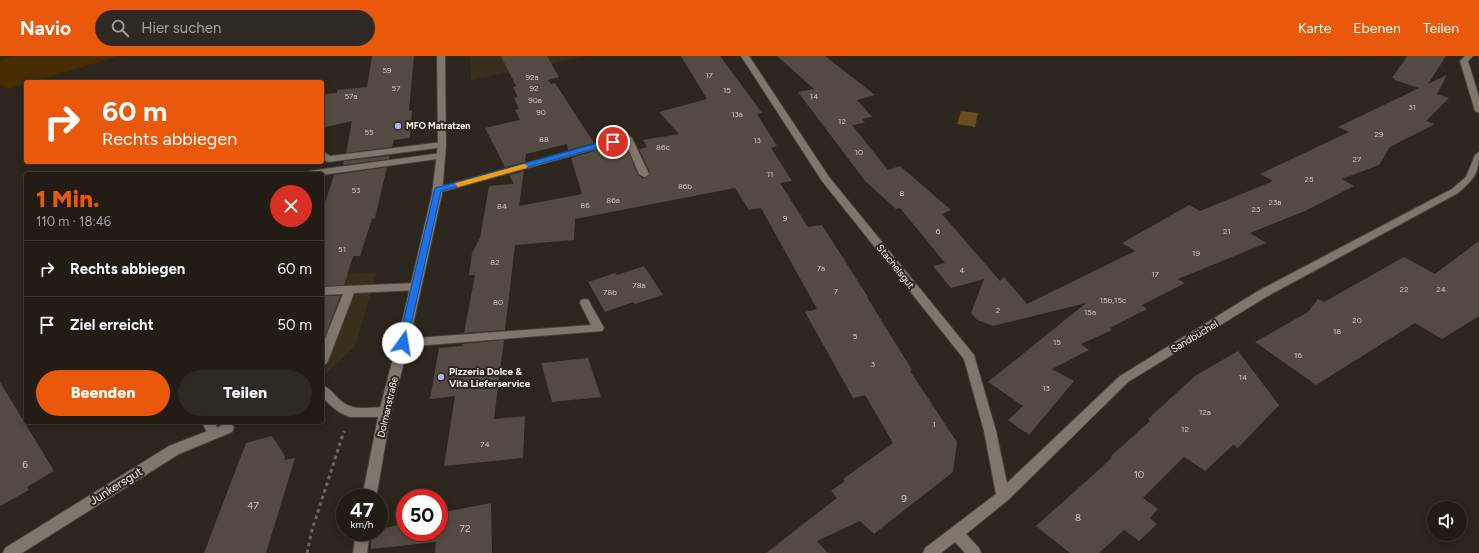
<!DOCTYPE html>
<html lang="de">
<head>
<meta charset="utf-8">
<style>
	body { margin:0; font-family:Figtree,sans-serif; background:#2e2922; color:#f1f3f6; height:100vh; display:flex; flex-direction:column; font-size:15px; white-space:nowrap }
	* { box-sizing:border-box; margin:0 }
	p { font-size:13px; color:#a2a1a0 }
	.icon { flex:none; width:22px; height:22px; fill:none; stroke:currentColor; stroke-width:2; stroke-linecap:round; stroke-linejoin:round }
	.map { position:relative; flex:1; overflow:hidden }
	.sheet { position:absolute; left:24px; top:116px; width:300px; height:252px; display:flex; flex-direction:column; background:#221c15; border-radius:4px; box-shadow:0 2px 10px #0003,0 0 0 1px #3f3a34 }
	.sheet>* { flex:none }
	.banner { position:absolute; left:24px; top:24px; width:300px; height:84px; border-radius:4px; box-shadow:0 2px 10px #0003,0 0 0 1px #3f3a34; background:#ea580c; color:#fff; overflow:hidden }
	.fabs { position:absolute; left:1427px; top:445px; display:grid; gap:8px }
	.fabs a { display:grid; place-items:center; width:40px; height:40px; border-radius:50%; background:#221c15; box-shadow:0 2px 10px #0003,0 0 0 1px #3f3a34; font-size:20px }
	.speed { position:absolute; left:336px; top:433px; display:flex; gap:8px; font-size:20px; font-weight:700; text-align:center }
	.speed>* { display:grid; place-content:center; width:52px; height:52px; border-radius:50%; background:#221c15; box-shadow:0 2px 10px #0003,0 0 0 1px #3f3a34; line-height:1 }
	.speed small { font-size:10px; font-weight:400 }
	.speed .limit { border:6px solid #d22; background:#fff; color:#111 }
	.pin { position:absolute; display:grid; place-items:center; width:34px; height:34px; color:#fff; margin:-17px; border:2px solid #fff; border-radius:50%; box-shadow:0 1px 4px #0007 }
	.me { position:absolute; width:44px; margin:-22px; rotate:13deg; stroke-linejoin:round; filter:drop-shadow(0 0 3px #0008) }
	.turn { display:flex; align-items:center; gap:14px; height:84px; padding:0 12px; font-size:18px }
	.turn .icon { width:52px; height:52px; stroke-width:2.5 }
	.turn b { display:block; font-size:28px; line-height:34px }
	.round { display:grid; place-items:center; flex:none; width:42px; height:42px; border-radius:21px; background:#2e2922 }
	.headline { display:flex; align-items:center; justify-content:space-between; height:68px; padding:0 12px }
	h1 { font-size:24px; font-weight:800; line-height:30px; color:#ea580c }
	.button { display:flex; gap:8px; margin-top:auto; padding:8px 12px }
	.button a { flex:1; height:46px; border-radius:24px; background:#ea580c; color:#fff; font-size:16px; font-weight:800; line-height:46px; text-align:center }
	.button a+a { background:#2e2922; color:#f1f3f6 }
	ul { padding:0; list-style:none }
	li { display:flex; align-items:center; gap:12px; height:56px; padding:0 12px; border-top:1px solid #3f3a34 }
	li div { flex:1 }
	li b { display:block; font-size:15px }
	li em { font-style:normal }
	header { display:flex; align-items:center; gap:24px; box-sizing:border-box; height:56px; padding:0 20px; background:#ea580c; color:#fff }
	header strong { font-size:19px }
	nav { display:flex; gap:22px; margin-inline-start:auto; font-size:14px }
	.search { width:280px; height:36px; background:#2e2922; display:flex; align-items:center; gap:10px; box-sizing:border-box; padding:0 14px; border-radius:22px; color:#a2a1a0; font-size:15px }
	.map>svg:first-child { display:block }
</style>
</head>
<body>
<header>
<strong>Navio</strong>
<div class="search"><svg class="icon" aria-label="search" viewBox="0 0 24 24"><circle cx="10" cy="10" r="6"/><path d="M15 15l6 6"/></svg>Hier suchen</div>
<nav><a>Karte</a><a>Ebenen</a><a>Teilen</a></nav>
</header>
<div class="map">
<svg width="1479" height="497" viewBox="0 0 1479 497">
	<rect width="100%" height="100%" fill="#2d261c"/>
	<!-- built -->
	<path fill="#392f20" d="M470,0H588L471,24Z
		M377,216L355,290L322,322V220Z"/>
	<!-- green -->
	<path fill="#462d02" d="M16,0H115L116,1L31,26H26V28L8,33L0,28V4Z"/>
	<!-- water -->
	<path fill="#6b4c1c" d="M961,55L978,57L975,71L957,68Z"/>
	<!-- building -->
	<path fill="#534b41" d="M372,0H414L409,54L412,55L410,82L394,84L392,91L346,97L352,65L322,72V38L337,37V34L367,31Z
		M501,0H547L559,21L548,24L551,28L555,27L594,87L568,94L567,88L526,98L525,106L505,111L485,72L520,64L515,54L519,53L514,42L518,41L513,31L516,30Z
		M681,0H720L762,57L757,58L777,90L771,92L792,125L780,127L808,171L822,169L868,241H867L912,314L910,315L957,386L953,416L874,478L860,465L817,485L828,497H766L837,442L831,435L845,425L843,423L893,387L865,339L853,342L805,256L817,253L761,152L749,154L735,132L575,163L574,184L515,189L505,274L464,277L475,219H469L472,197L480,182L489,130L514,128L509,119L524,115L519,150L582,138L571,102L598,94L602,100L628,95L638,119L643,122L648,121L650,117L639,93L647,91L643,84L679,78L659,56L707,43Z
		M777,0H825L875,39L857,44L872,61L862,63L865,67L852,69L888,114L900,110L951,154L942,158L1000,225L1004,221L1027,248L1135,195L1122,187L1189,149L1200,155L1273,125L1260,118L1349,76L1338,71L1419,32L1394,24L1395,22H1392L1407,0H1446L1428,28L1447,19L1437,38L1449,42L1426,65L1435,68L1390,91L1379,109L1342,123L1354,130L1305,155L1250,177L1266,187L1178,223L1185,227L1142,249L1147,253L1110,272L1112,274L1081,288L1089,294L1052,313L1074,325L1029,379L1008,364L1023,350L988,326L1086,247L993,270L977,264L971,257L984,223L951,232L933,210L945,207L900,152L896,153L865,125L798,36L814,33Z
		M390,100L389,103L343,109L344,105Z
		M387,111L375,162L372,163L360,200H353L344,229L322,230V156L334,119Z
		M1479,185V260L1442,283L1415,267L1316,329L1255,286L1308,256L1318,243L1324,246L1404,201L1435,218Z
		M644,210L663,239L635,248L633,246L605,256L588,226L615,217L617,219Z
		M322,240H340L325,280L322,279Z
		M504,284L494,363L525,360L523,402L444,410L455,340L430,343L439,292L462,290V288Z
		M1238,295L1279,349L1238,392L1233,389L1205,415L1184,401L1143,442L1158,453L1150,462L1157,468L1139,485L1124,474L1099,497H1070L1036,470L1102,411L1112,401L1111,400L1150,365L1148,363L1195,320Z
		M588,302L601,341L552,346L541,307Z
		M0,326L54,415L27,431L29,434L0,450Z
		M272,380L285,400L284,404L295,402L266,497H204L246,387Z
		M491,447L492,497H435L436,486L371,493V476H379V473L405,468V476H439V457Z"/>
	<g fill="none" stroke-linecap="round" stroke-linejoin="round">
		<!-- service casing -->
		<g stroke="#47413a" stroke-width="2">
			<path id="service" d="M628,79L632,82L649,118L647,120L644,121L639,118L625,85L441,136L438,137L433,134L435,132Z
				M442,86L445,87L446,89L445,91L328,106L322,103V95L330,100Z
				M441,97L445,100L444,102L322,119L304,118L309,115Z
				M416,227L420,228L421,231L420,234L354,237L328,305L326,308L322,309V290L343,238L322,239V231Z
				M585,243L589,244L590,247L604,272L602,275L403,291L399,290L397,287L399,284L403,283L591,269L580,247L581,244Z
				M322,329C331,332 336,342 344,347C354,355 373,351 385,351L389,353L391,356L389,359L385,361H350C338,357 331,350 322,341Z
				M202,366H214L220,377L219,381L214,382L209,381Z"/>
		</g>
		<!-- minor casing -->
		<g stroke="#47413a" stroke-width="2">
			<path id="minor" d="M741,0H749L829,121L974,299L996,375L1007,427L1120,320L1258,235L1452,133L1466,121L1475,99L1479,96C1479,118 1474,123 1458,137L1266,241L1128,326L1008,444L966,478L979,492L981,497H965L955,486L941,497H923L925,492L996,438L984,375L964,303L822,125Z
				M1465,0H1473L1468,5L1479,41V57L1475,55L1460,5Z
				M228,367L232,368L234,372L232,376L179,398L22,497H3L5,492L169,390Z"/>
		</g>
		<!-- secondary casing -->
		<g stroke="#47413a" stroke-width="2">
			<path id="secondary" d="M437,0H445L446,89L442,138L409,287L391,356L376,442H362L379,356L397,287L432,138L438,89Z
				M356,476H370L367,497H353Z"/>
		</g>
		<!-- path -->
		<path stroke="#6c665d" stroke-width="3" stroke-dasharray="3.5 3.5" stroke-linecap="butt" d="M307,497L312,474L344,375"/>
		<!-- service -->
		<use href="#service" fill="#7f776c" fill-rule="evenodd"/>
		<!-- minor -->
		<use href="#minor" fill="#7f776c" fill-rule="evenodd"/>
		<!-- secondary -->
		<use href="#secondary" fill="#7f776c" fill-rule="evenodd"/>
	</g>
	<!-- route -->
	<path fill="#1a73e8" stroke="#114b97" d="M613,83L617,86L615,87L441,135L407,287L403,290L399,289L398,287L435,132Z"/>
	<!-- slow -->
	<path fill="#f59e0b" d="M524,108L528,110L526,112L458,131L455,128L456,127Z"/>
	<!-- markers -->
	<g fill="#b1adfa" stroke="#2d261c" stroke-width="1.5">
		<circle cx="398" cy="70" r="4"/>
		<circle cx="441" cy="321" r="4"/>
	</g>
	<g text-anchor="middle" stroke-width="4" stroke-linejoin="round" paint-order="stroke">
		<!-- number labels -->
		<g font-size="8" fill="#cfc9c2">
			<text x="387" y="17">59</text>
			<text x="709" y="22">17</text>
			<text x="532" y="24">92a</text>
			<text x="396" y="35">57</text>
			<text x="534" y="35">92</text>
			<text x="727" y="37">15</text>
			<text x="351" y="43">57a</text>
			<text x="814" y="43">14</text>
			<text x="535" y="47">90a</text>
			<text x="1412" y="54">31</text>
			<text x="541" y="59">90</text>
			<text x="737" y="61">13a</text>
			<text x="842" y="68">12</text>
			<text x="369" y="79">55</text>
			<text x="1379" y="81">29</text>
			<text x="544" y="86">88</text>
			<text x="757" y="87">13</text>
			<text x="663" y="94">86c</text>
			<text x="859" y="99">10</text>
			<text x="1357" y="106">27</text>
			<text x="770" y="121">11</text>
			<text x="1309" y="126">25</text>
			<text x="685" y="133">86b</text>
			<text x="356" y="137">53</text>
			<text x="902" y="140">8</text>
			<text x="613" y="147">86a</text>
			<text x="1275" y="149">23a</text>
			<text x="585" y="152">86</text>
			<text x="502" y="153">84</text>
			<text x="1256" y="156">23</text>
			<text x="785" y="165">9</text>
			<text x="938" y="178">6</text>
			<text x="1227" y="178">21</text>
			<text x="342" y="196">51</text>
			<text x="1196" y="200">19</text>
			<text x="495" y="209">82</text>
			<text x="821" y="215">7a</text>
			<text x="962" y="217">4</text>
			<text x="1155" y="221">17</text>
			<text x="639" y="232">78a</text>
			<text x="1404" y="236">22</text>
			<text x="1441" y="236">24</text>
			<text x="836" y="238">7</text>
			<text x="610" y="239">78b</text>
			<text x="1113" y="247">15b,15c</text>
			<text x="498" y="249">80</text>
			<text x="998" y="257">2</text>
			<text x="1090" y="259">15a</text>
			<text x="1357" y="267">20</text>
			<text x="1337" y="278">18</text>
			<text x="855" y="283">5</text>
			<text x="1057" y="289">15</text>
			<text x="1298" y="302">16</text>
			<text x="873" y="311">3</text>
			<text x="1243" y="324">14</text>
			<text x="1046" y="335">13</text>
			<text x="1205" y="359">12a</text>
			<text x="934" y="371">1</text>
			<text x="1185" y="376">12</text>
			<text x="485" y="391">74</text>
		</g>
		<!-- far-poi labels -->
		<g font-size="9" font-weight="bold" fill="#f8f3ed" stroke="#2d261c" text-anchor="start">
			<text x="406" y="73">MFO Matratzen</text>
		</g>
		<!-- street labels -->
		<g font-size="10" fill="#f8f3ed" stroke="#2d261c">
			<text transform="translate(896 210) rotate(51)" y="4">Stachelsgut</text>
			<text transform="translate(1194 280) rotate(-31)" y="4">Sandbüchel</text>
			<text transform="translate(387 351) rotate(-77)" y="4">Dolmanstraße</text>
		</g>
		<!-- poi labels -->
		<g font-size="10" font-weight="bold" fill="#f8f3ed" stroke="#2d261c" text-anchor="start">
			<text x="449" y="319">Pizzeria Dolce &amp;<tspan x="449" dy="12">Vita Lieferservice</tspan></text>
		</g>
		<!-- near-number labels -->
		<g font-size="10" fill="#cfc9c2">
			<text x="25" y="412">6</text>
			<text x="1139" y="422">10</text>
			<text x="904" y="446">9</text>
			<text x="253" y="453">47</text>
			<text x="1078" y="465">8</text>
			<text x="465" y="476">72</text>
		</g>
		<!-- near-street labels -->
		<g font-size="12" fill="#f8f3ed" stroke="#2d261c">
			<text transform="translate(116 430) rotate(-32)" y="4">Junkersgut</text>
		</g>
	</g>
</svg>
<div class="fabs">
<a><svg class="icon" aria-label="sound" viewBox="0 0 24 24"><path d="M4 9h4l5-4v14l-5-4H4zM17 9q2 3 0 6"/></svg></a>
</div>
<div class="speed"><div>47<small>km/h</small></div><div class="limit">50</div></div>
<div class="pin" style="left:613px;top:86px;background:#d93025"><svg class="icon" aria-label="arrive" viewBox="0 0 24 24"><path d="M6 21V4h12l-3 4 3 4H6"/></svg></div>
<svg class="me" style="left:403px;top:287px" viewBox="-20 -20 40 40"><circle r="19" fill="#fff"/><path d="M0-13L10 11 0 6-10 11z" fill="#1a73e8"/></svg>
<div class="banner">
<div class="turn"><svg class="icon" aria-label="right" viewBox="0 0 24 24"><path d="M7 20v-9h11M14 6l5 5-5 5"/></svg><div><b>60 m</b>Rechts abbiegen</div></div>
</div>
<section class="sheet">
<div class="headline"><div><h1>1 Min.</h1><p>110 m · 18:46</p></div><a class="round" style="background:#d93025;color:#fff"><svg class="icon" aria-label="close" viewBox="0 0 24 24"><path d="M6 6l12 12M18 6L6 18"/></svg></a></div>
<ul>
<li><svg class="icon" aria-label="right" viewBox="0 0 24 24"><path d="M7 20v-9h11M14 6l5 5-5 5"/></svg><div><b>Rechts abbiegen</b></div><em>60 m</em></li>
<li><svg class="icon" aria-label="arrive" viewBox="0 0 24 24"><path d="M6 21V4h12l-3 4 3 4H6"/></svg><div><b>Ziel erreicht</b></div><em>50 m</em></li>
</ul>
<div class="button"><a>Beenden</a><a>Teilen</a></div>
</section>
</div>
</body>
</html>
